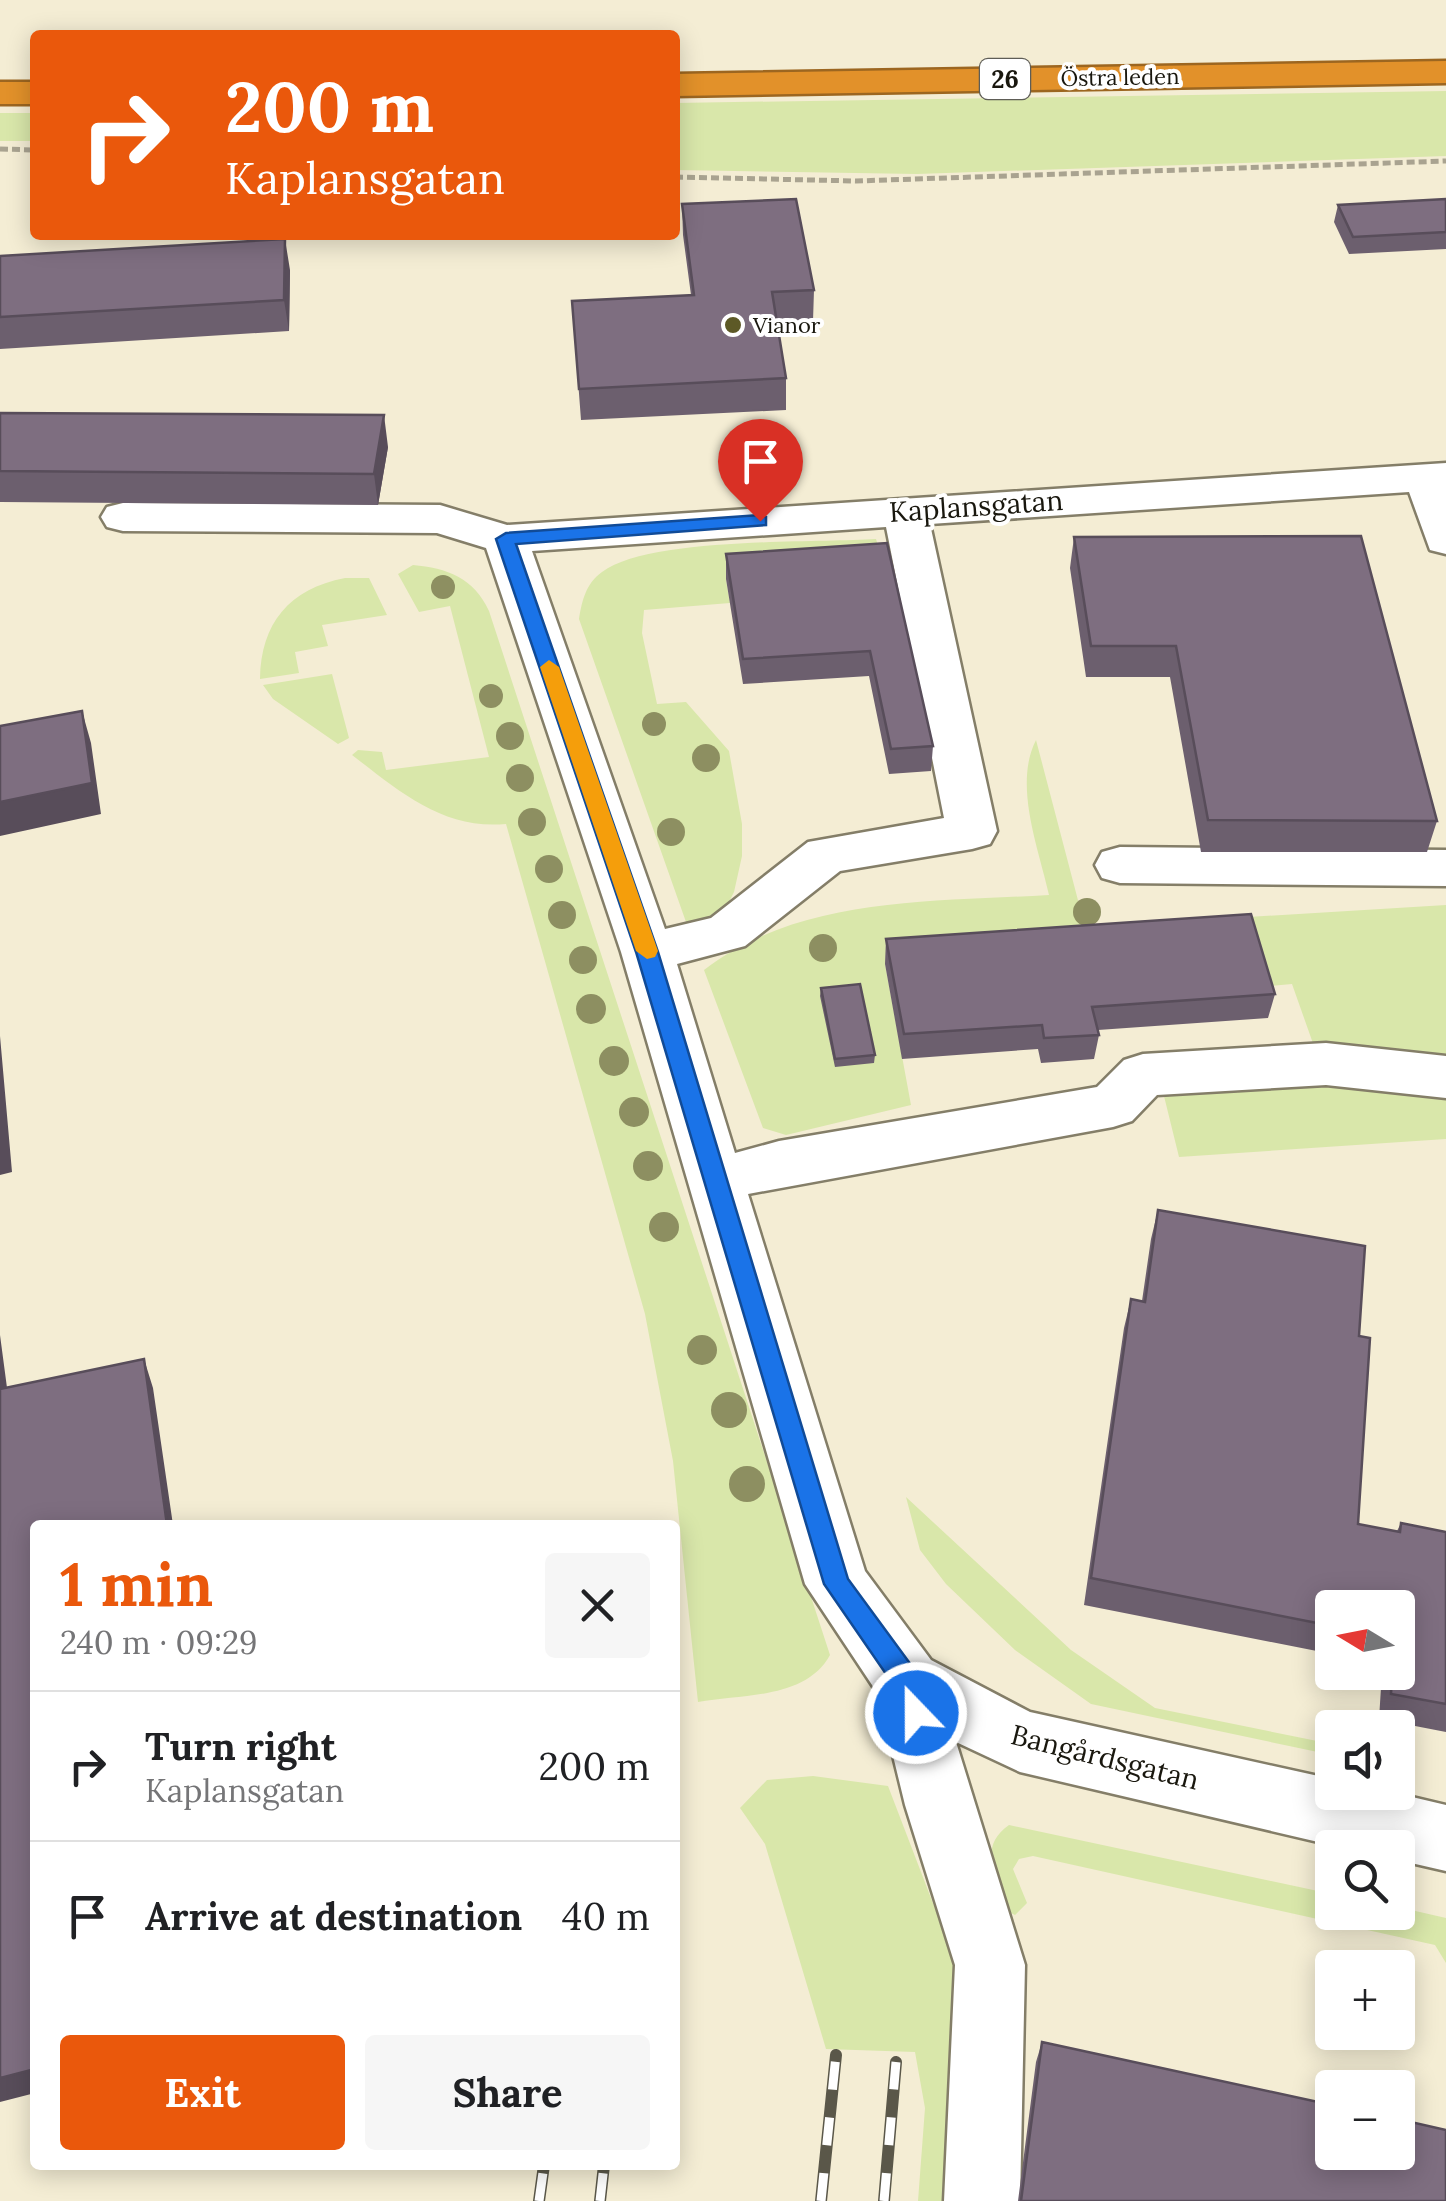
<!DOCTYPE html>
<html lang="en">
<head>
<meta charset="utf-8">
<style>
	body { margin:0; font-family:Lora,serif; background:#f6f6f6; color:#202124; height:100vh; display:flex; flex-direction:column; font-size:38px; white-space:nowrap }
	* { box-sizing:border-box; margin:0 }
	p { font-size:32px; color:#757577 }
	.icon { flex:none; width:55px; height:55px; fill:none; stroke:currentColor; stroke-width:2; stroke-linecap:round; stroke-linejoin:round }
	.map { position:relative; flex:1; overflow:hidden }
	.side { position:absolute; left:30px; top:1520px; width:650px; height:650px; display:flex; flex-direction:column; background:#fff; border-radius:10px; box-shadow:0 5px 25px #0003 }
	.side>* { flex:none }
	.guide { position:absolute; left:30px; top:30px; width:650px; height:210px; border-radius:10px; box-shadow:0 5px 25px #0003; background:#ea580c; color:#fff; overflow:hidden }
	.needle { width:65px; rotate:280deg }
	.tools { position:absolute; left:1315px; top:1590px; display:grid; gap:20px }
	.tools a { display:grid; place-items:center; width:100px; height:100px; border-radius:10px; background:#fff; box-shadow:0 5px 25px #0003; font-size:50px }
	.pin { position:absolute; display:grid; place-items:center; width:85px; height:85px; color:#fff; margin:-102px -42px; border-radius:50% 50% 50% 0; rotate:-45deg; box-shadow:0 0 10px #0007 }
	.pin .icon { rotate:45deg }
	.me { position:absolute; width:110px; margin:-55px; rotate:338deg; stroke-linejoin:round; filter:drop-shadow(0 0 8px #0008) }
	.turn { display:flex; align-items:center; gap:35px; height:210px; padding:0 30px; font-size:45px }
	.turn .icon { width:130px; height:130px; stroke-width:2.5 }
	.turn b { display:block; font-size:70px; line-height:85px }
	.round { display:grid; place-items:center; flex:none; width:105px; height:105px; border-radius:10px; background:#f6f6f6 }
	.headline { display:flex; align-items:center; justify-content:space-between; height:170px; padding:0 30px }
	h1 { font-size:60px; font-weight:700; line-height:75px; color:#ea580c }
	.action { display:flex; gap:20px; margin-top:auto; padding:20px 30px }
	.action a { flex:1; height:115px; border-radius:10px; background:#ea580c; color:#fff; font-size:40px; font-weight:700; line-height:115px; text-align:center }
	.action a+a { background:#f6f6f6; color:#202124 }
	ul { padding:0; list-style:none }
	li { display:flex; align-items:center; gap:30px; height:150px; padding:0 30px; border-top:2px solid #e0e0e0 }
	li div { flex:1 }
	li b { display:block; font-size:38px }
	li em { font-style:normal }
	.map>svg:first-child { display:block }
</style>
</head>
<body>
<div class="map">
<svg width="1446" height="2201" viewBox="0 0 1446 2201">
	<rect width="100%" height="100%" fill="#f4edd4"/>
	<!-- green -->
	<path fill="#d9e7aa" d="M1446,91V156L917,174L675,170V103Z
		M0,113H35V141H0Z
		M876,539L885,568L726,580L730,603L644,610L642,633L657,704L686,702L729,751L742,824V856L734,892L721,918L686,922L579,619C582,601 586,583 602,572C649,537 812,543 876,539Z
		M413,565C447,568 474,578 489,611L830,1655C806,1699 743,1694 698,1702L673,1461L645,1314L506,824C443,830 399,791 352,755L358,750L382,752L386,770L489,757L450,606L419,612L398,574Z
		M345,578H369L387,615L322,625L328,646L295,652L299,673L260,679C261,623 289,589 345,578Z
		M332,674L349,738L338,744L273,699L263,685Z
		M1036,740L1085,927L1446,905V1061L1315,1049L1292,984L1259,987L1244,939L885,964L911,1105L786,1135L763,1128L704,970C800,896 934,902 1049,895C1039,849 1013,785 1036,740Z
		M1321,1083L1446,1096V1139L1179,1157L1163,1092Z
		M906,1497L1071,1650L1155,1708L1332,1744V1755L1091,1704L1015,1650L946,1584L920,1550Z
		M813,1776L888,1786L962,1979V2201H918L925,2108L915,2052L826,2049L765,1844L740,1808L767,1780Z
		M1009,1825L1332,1894V1912H1398V1907L1446,1918V1963L1435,1945L1033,1856L1019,1859L1013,1869L1027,1903L1015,1915L1007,1911C997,1879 976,1848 1009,1825Z"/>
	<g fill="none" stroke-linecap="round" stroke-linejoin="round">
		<!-- minor casing -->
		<g stroke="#847e68" stroke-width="5">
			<path id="minor" d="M1446,463V554L1430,550L1409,492L930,524L997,831L990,844L972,849L840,871L745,946L677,964L735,1153L779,1141L1097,1087L1124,1060L1143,1054L1326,1043L1446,1056V1098L1326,1085L1157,1095L1132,1121L1113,1127L748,1194L865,1571L931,1660L1030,1712L1332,1779V1792H1391L1446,1805V1871L1398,1860V1848H1344L1020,1772L956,1742L1025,1965L1020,2201H944L955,1965L905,1805L878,1694L805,1584L621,952L486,548L437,533L123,531L107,527L101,517L107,507L123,503L440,505L507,525ZM886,527L944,818L808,842L711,918L665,929L532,551Z
				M1120,847L1446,850V886L1120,883L1102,878L1095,865L1102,852Z"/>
		</g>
		<!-- highway casing -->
		<g stroke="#9c6620" stroke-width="5">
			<path id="highway" d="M1446,61V83L675,96V74Z
				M0,82H35V104H0Z"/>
		</g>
		<!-- path -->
		<path stroke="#a9a390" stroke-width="5" stroke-dasharray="8 4" stroke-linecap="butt" d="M0,149L35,150
			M675,177L856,181L1446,161"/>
		<!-- minor -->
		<use href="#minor" fill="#fff" fill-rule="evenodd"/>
		<!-- highway -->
		<use href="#highway" fill="#e2912a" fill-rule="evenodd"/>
		<!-- rail casing -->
		<g stroke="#5a5749" stroke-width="12">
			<path id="rail" d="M539,2201L544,2165
				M600,2201L604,2165
				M821,2201L836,2055
				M884,2201L896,2062"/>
		</g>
		<!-- rail -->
		<use href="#rail" stroke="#fff" stroke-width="9" stroke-dasharray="28" stroke-linecap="butt"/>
	</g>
	<!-- trees -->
	<g fill="#8d8f61">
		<circle cx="443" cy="587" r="12"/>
		<circle cx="491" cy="696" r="12"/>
		<circle cx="654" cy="724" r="12"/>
		<circle cx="510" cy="736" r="14"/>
		<circle cx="706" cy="758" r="14"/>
		<circle cx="520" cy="778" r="14"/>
		<circle cx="532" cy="822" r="14"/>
		<circle cx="671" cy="832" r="14"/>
		<circle cx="549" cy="869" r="14"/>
		<circle cx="1087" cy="912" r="14"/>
		<circle cx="562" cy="915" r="14"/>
		<circle cx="823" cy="948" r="14"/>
		<circle cx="583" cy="960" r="14"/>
		<circle cx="591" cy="1009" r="15"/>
		<circle cx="614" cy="1061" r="15"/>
		<circle cx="634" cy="1112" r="15"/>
		<circle cx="648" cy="1166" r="15"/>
		<circle cx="664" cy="1227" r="15"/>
		<circle cx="702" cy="1350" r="15"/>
		<circle cx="729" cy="1410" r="18"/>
		<circle cx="747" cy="1484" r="18"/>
	</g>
	<!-- wall -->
	<path fill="#6c5f6e" d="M1446,199V249L1349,254L1334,222L1338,205Z
		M682,204L814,290L813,321L777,323L786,378V410L581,420L572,301L691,295L683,235Z
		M0,256L290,270L289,331L0,349Z
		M0,413L388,447L378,505L0,502Z
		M1074,537L1437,821L1427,852H1201L1170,677H1086L1070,568Z
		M887,543L933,746L931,771L889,774L869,676L743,684L726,579V554Z
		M886,939L1275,994L1268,1018L1098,1030L1099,1035L1094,1059L1041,1063L1038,1049L902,1059L885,964Z
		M821,988L875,1055L874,1063L835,1067L820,996Z
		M1158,1210L1359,1336L1358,1524L1397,1531L1401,1523L1446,1532V1732L1379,1719L1382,1672H1398V1608H1332V1654L1084,1605L1124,1328L1131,1299L1142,1301L1151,1239Z
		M1042,2042L1446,2201H1018L1036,2062Z"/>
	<!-- shaded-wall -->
	<path fill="#584d5a" d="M285,239L290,270L289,331L284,300Z
		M384,415L388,447L378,505L374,474Z
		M82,711L91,743L101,814L0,836V802Z
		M0,1036L12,1172L0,1175Z
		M0,1335L11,1418L0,1393Z
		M144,1359L153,1388L173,1525H167Z
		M35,2069V2093L0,2102V2078Z"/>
	<!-- building -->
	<path fill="#7e6e80" stroke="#584d5a" stroke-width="2.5" d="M796,199L814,290L772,292L786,378L579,389L572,301L694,295L682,204Z
		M1446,199V232L1353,237L1338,205Z
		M285,239L284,300L0,317V256Z
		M0,413L384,415L374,474L0,471Z
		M1361,536L1437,821L1208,820L1176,646H1091L1074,537Z
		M887,543L933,746L891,749L870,651L743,659L726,554Z
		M82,711L92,783L0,802V726Z
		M1251,914L1275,994L1092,1007L1099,1035L1044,1038L1042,1025L904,1034L886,939Z
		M860,984L875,1055L835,1059L821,988Z
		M1158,1210L1365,1246L1359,1336L1370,1338L1358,1524L1400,1532L1401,1523L1446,1532V1704L1391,1694L1392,1672H1398V1608H1332V1626L1091,1578L1131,1299L1145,1302Z
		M144,1359L167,1525H35V2069L0,2078V1389Z
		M1042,2042L1332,2105V2152H1398V2119L1446,2130V2201H1021Z"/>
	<!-- route -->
	<path fill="#1a73e8" stroke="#114b97" stroke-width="2.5" d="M760,515L766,517V525L516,544L658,952L848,1579L917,1673L929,1713L925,1722L916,1726L906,1722L895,1687L824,1584L636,952L496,539L506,533Z"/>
	<!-- slow -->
	<path fill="#f59e0b" d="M549,660L559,667L658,951L655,957L647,959L636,951L540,667Z"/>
	<!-- markers -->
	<circle fill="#5d5926" stroke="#fff" stroke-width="4" cx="733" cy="325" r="10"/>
	<g text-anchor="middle" stroke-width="8" stroke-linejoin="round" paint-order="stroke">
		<!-- far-street labels -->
		<g font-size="22" fill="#19170e" stroke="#fff">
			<text transform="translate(1120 77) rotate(-1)" y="8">Östra leden</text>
		</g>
		<!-- far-poi labels -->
		<g font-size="22" fill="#19170e" stroke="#fff" text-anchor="start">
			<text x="753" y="333">Vianor</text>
		</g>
		<!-- shield labels -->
		<rect fill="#fff" stroke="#5e5d56" stroke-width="2.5" x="980" y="59" width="50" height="40" rx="8"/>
		<g font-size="25" font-weight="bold" fill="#19170e">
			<text x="1005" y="88">26</text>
		</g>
		<!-- street labels -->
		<g font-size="28" fill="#19170e" stroke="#fff">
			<text transform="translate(976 506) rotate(-4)" y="10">Kaplansgatan</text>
			<text transform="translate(1105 1757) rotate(14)" y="10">Bangårdsgatan</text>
		</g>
	</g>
</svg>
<div class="tools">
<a><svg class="needle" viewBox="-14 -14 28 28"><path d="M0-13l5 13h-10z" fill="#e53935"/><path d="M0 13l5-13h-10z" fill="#757577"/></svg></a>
<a><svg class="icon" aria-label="sound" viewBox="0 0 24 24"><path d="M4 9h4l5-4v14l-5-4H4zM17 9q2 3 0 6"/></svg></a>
<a><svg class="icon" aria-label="search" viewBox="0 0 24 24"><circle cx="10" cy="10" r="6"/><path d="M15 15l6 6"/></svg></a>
<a>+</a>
<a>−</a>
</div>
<div class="pin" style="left:760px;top:521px;background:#d93025"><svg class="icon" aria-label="arrive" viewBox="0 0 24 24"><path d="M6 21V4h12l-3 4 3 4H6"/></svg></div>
<svg class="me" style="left:916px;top:1713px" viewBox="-20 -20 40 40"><circle r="17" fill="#1a73e8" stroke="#fff" stroke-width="3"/><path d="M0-11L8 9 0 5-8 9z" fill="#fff"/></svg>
<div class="guide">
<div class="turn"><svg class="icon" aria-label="right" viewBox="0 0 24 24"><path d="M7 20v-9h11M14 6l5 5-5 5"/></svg><div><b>200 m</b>Kaplansgatan</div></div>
</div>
<section class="side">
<div class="headline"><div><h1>1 min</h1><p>240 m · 09:29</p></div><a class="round"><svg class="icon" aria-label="close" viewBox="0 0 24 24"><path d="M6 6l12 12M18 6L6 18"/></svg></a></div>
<ul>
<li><svg class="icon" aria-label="right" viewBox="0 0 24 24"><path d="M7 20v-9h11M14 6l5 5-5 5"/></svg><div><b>Turn right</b><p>Kaplansgatan</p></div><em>200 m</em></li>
<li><svg class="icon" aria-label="arrive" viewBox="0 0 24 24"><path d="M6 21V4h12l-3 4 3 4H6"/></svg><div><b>Arrive at destination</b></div><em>40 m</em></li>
</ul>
<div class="action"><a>Exit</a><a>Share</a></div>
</section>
</div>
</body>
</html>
